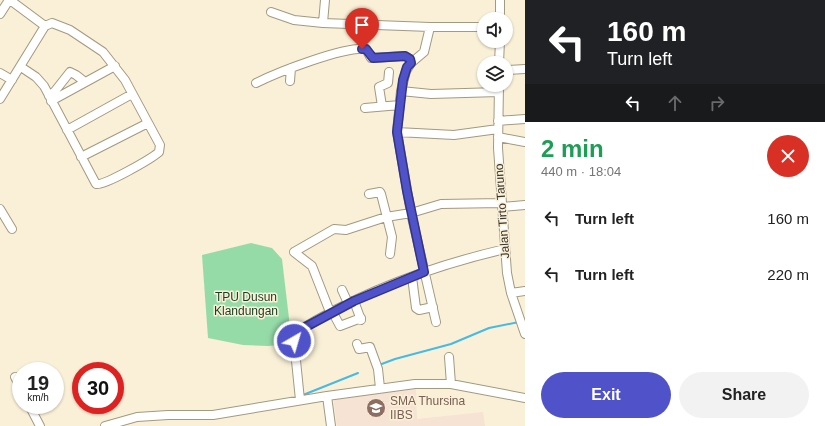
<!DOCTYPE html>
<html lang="en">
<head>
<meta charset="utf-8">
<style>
	body { margin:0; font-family:Helvetica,sans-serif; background:#f2f2f2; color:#222; height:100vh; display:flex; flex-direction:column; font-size:15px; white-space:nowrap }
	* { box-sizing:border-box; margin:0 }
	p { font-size:13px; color:#767676 }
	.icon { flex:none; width:22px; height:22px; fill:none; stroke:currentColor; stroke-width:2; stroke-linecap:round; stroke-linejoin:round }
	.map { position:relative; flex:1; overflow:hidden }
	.details { display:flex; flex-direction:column; background:#fff; width:300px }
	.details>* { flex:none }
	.hud { background:#202124; color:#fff; overflow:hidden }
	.fabs { position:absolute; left:477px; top:12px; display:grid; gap:8px }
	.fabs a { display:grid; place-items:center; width:36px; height:36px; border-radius:50%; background:#fff; box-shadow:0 1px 3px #0004; font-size:20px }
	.speed { position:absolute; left:12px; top:362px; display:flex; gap:8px; font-size:20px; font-weight:700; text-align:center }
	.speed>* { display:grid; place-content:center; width:52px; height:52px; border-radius:50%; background:#fff; box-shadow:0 1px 3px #0004; line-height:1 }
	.speed small { font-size:10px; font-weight:400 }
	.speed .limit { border:6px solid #d22; background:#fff; color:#111 }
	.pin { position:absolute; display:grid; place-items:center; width:34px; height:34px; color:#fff; margin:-41px -17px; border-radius:50% 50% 50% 0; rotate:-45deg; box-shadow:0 0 4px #0007 }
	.pin .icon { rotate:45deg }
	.me { position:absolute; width:44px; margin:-22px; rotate:38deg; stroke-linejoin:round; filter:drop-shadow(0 0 3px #0008) }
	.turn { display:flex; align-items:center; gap:14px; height:84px; padding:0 16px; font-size:18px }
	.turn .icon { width:52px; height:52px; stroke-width:2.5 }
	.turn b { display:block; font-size:28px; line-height:34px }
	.lanes { display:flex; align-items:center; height:38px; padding:0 16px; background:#0003; justify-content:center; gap:20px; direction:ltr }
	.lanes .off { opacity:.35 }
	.round { display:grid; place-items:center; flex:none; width:42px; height:42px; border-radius:21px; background:#f2f2f2 }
	.headline { display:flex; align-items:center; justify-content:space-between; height:68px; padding:0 16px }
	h1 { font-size:24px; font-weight:600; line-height:30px; color:#1e9e55 }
	.cta { display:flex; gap:8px; margin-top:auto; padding:8px 16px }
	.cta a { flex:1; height:46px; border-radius:24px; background:#4f52c9; color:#fff; font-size:16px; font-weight:600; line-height:46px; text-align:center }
	.cta a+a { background:#f2f2f2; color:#222 }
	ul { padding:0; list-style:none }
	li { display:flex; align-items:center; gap:12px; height:56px; padding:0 16px }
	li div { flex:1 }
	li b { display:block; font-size:15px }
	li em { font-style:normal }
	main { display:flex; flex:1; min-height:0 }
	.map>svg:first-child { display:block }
</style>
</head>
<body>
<main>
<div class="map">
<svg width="525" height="426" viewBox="0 0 525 426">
	<rect width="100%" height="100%" fill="#faf0d7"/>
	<!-- education -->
	<path fill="#f6e3d3" d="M416,388L417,419L483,412L485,426H337L334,403L335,400L340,398Z"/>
	<!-- green -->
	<path fill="#95dba8" d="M251,243L272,248L282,259L292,344L268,346L243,345L208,338L202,255Z"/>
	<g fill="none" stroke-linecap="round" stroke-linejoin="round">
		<!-- stream -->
		<path stroke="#44bae5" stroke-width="2" d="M379,365L395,359L451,344L489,328L519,322
			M303,395L358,373"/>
		<!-- street casing -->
		<g stroke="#a29981" stroke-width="10">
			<path id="street" d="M271,12L294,20L323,23L430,27H484
				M0,14L9,0
				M500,19V0
				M323,23L325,0
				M430,27L424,52L411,63L406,71L401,91L397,132L411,213L436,322
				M499,63L500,41
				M21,67L36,77L44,86L96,184C104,186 151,159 159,152L160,145L125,80L103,52L70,30L52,23L45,26
				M506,70L525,69
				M0,73L12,80
				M290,81L291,68
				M256,83C278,72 345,46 366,49L371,58L405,56L410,59L411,63
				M499,85L498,148L507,273L511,293L525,334
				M401,91L431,94L499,92
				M49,96L55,91L70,72L76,75L85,82
				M0,99L45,26L10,0
				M51,101L115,66
				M382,106L379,87L388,83L389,72
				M365,108L400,105
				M498,121L525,119
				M67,130L132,94
				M397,132L454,135L498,129
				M498,137L525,142
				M81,157L148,123
				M369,194L380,192L381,194L392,237L390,254
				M502,207L525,205
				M0,209L12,229
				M294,252L334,229L346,230L386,217L411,213L441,204L501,203
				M294,252L312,266L330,312
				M412,277L416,308L419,310L433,307
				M342,290L348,303
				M511,293L525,291
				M354,301L361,320
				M332,311L340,326L361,318
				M357,344L359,349L370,347L378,369L380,388
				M449,357L451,384
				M15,377L21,389
				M327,396L331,426
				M300,400L294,341V335L298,331C361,292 432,266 505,249
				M29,405L40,426
				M105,426L137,417L168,415H213L327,396L415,384H451L525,398"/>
		</g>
		<!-- street -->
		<use href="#street" stroke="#fff" stroke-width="8"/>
	</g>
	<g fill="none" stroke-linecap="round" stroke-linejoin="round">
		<!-- route casing -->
		<g stroke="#333583" stroke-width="10">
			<path id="route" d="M294,341V335L298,331L354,301L424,272L407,191L397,132L403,80L407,67L411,63L410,59L405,56L373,58L366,49H362"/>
		</g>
		<!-- route -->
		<use href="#route" stroke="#4f52c9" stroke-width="7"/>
	</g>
	<!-- icons -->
	<defs>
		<g id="school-disc" transform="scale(1)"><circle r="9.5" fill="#8d6e63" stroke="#faf0d7"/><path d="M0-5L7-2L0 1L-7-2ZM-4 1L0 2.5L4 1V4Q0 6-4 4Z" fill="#fff"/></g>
	</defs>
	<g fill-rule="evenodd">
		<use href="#school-disc" x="376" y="408"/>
	</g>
	<g text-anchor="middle" stroke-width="3" stroke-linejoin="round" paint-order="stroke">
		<!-- street labels -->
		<g font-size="12" fill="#37332a" stroke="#faf0d7">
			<text transform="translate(502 211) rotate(-94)" y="4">Jalan Tirto Taruno</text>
		</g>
		<!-- park labels -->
		<g font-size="12" fill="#193d24" stroke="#faf0d7">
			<text x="246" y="301">TPU Dusun<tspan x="246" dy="14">Klandungan</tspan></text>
		</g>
		<!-- education labels -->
		<g font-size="12" fill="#785e54" stroke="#faf0d7" text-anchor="start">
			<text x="390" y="405">SMA Thursina<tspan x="390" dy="14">IIBS</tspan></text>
		</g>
	</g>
</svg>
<div class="fabs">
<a><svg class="icon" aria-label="sound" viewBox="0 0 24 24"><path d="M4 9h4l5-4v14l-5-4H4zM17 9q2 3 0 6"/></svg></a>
<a><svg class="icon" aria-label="layers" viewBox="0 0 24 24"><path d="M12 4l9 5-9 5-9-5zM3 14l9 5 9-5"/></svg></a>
</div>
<div class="speed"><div>19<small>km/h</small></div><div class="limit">30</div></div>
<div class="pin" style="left:362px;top:49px;background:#d93025"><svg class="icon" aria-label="arrive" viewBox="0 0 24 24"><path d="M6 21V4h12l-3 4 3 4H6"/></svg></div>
<svg class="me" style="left:294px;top:341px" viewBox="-20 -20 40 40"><circle r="17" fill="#4f52c9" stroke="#fff" stroke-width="3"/><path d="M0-11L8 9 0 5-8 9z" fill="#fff"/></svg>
</div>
<section class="details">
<div class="hud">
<div class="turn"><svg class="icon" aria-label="left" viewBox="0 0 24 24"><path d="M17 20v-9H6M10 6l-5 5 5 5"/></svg><div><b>160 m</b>Turn left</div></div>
<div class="lanes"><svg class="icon" aria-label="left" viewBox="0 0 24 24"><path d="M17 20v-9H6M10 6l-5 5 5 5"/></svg><svg class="icon off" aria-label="ahead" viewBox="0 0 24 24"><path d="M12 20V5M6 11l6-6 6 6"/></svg><svg class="icon off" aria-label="right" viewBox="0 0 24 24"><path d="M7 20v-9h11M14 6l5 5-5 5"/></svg></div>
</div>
<div class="headline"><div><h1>2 min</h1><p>440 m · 18:04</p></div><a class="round" style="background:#d93025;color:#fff"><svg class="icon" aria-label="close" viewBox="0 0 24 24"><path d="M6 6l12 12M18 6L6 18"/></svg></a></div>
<ul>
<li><svg class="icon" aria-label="left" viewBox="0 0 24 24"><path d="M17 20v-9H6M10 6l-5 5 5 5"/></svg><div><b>Turn left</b></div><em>160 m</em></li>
<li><svg class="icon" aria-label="left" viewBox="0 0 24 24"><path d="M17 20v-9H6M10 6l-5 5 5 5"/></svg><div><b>Turn left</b></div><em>220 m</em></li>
</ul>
<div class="cta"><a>Exit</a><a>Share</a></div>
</section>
</main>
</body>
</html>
